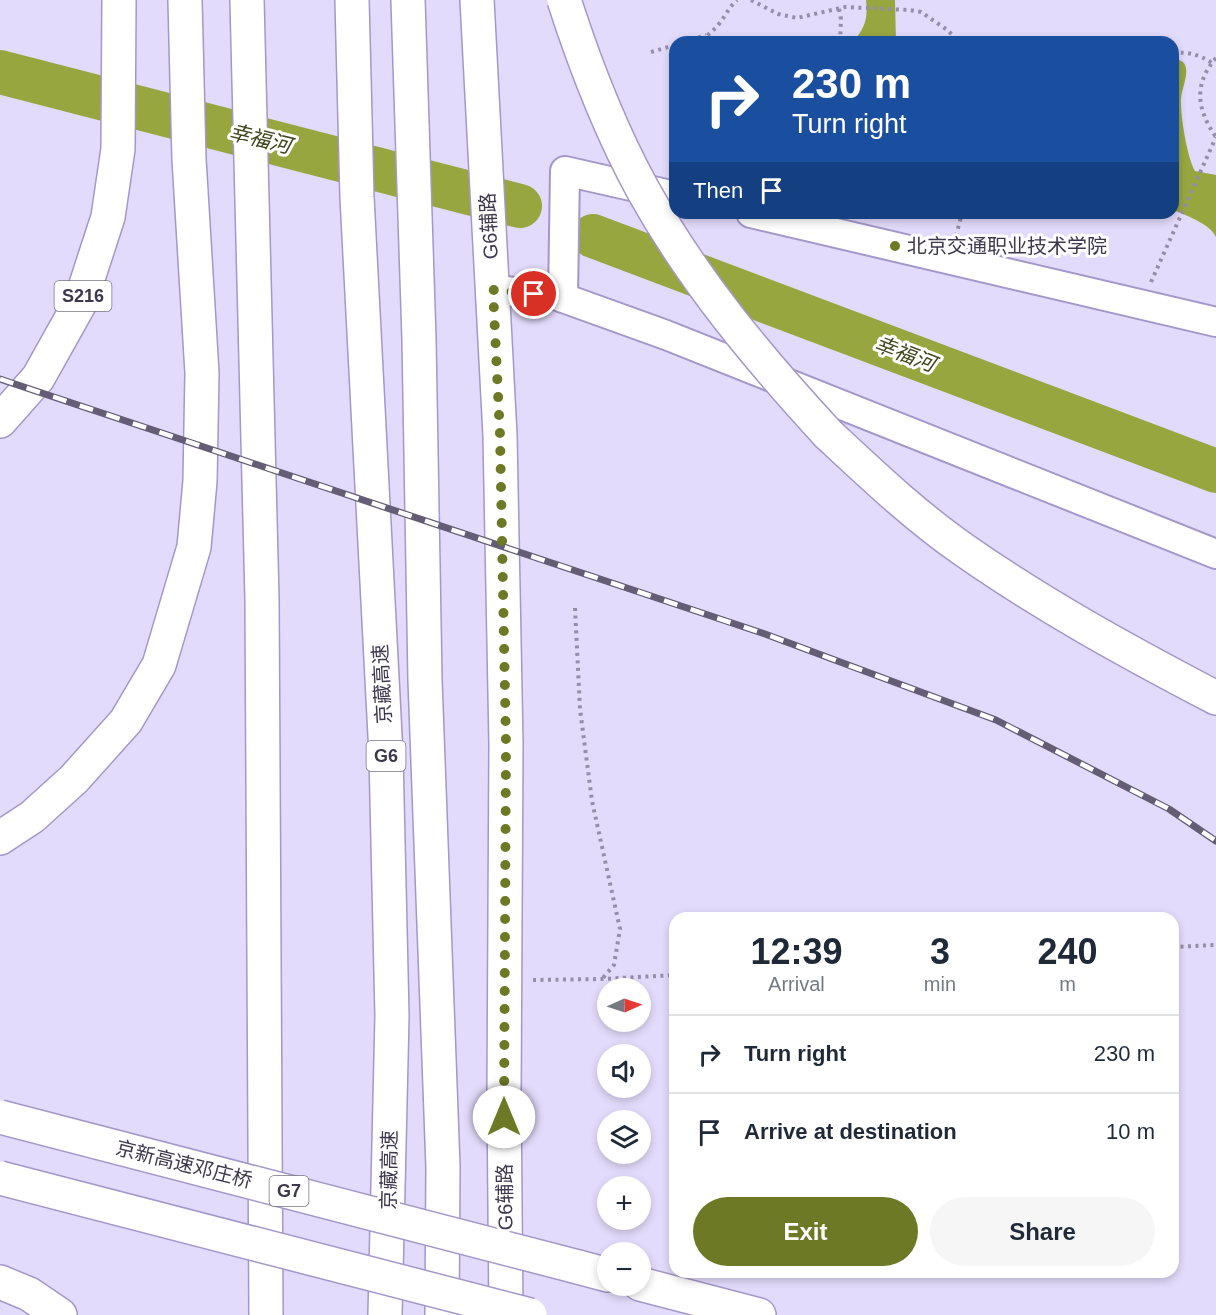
<!DOCTYPE html>
<html lang="en">
<head>
<meta charset="utf-8">
<style>
	body { margin:0; font-family:Helvetica,"Noto Sans SC",sans-serif; background:#f6f6f7; color:#1f2937; height:100vh; display:flex; flex-direction:column; font-size:22px; white-space:nowrap }
	* { box-sizing:border-box; margin:0 }
	p { font-size:20px; color:#747a83 }
	.icon { flex:none; width:33px; height:33px; fill:none; stroke:currentColor; stroke-width:2; stroke-linecap:round; stroke-linejoin:round }
	.map { position:relative; flex:1; overflow:hidden }
	.side { position:absolute; left:669px; top:912px; width:510px; height:366px; display:flex; flex-direction:column; background:#fff; border-radius:18px; box-shadow:0 3px 9px #0003 }
	.side>* { flex:none }
	.hud { position:absolute; left:669px; top:36px; width:510px; height:183px; border-radius:18px; box-shadow:0 3px 9px #0003; background:#1a4fa0; color:#fff; overflow:hidden }
	.needle { width:39px; rotate:87deg }
	.fabs { position:absolute; left:597px; top:978px; display:grid; gap:12px }
	.fabs a { display:grid; place-items:center; width:54px; height:54px; border-radius:50%; background:#fff; box-shadow:0 3px 9px #0003; font-size:30px }
	.pin { position:absolute; display:grid; place-items:center; width:51px; height:51px; color:#fff; margin:-26px; border:3px solid #fff; border-radius:50%; box-shadow:0 2px 6px #0007 }
	.me { position:absolute; width:66px; margin:-33px; rotate:0deg; stroke-linejoin:round; filter:drop-shadow(0 0 4px #0008) }
	.turn { display:flex; align-items:center; gap:21px; height:126px; padding:0 24px; font-size:27px }
	.turn .icon { width:78px; height:78px; stroke-width:2.5 }
	.turn b { display:block; font-size:42px; line-height:51px }
	.then { display:flex; align-items:center; height:57px; padding:0 24px; background:#0003; gap:12px; font-size:22px }
	.eta { display:flex; justify-content:space-evenly; align-items:center; height:102px; text-align:center }
	.eta b { font-size:36px; font-weight:700; line-height:42px }
	.button { display:flex; gap:12px; margin-top:auto; padding:12px 24px }
	.button a { flex:1; height:69px; border-radius:36px; background:#6d7924; color:#fff; font-size:24px; font-weight:700; line-height:69px; text-align:center }
	.button a+a { background:#f6f6f7; color:#1f2937 }
	ul { padding:0; list-style:none }
	li { display:flex; align-items:center; gap:18px; height:78px; padding:0 24px; border-top:2px solid #e0e1e3 }
	li div { flex:1 }
	li b { display:block; font-size:22px }
	li em { font-style:normal }
	.map>svg:first-child { display:block }
</style>
</head>
<body>
<div class="map">
<svg width="1216" height="1315" viewBox="0 0 1216 1315">
	<rect width="100%" height="100%" fill="#e3dbfb"/>
	<!-- water -->
	<path fill="#98a640" d="M866,0H895L896,42H853C865,27 868,20 866,0Z
		M1173,59C1178,60 1183,60 1185,65C1189,74 1182,88 1181,98C1180,114 1187,157 1195,171L1216,175V237C1209,223 1187,216 1173,210Z"/>
	<g fill="none" stroke-linecap="round" stroke-linejoin="round">
		<!-- river -->
		<path stroke="#98a640" stroke-width="44" d="M0,72L520,206
			M593,236L1216,471"/>
		<!-- minor casing -->
		<g stroke="#a497c9" stroke-width="32">
			<path id="minor" d="M751,213L1216,322
				M493,290L555,295L666,335L1216,554
				M563,298L565,171L675,196"/>
		</g>
		<!-- primary casing -->
		<g stroke="#a497c9" stroke-width="36">
			<path id="primary" d="M477,0L500,435L506,744L504,1094L506,1315
				M0,421L38,378L80,303L108,217L118,149L119,0
				M0,1282L29,1294L60,1315"/>
		</g>
		<!-- motorway casing -->
		<g stroke="#a497c9" stroke-width="36">
			<path id="motorway" d="M247,0L262,599L266,1315
				M352,0L357,197L386,755L392,1016L385,1315
				M408,0L419,339L425,680L443,1167L442,1315
				M828,434C871,474 915,516 964,550C1044,606 1130,653 1216,698
				M0,838L32,817L74,779L126,721L159,665L194,547L200,481L202,373L189,159L185,0
				M578,1267L608,1275
				M640,1284L759,1315"/>
		</g>
		<!-- path -->
		<path stroke="#958ea8" stroke-width="4" stroke-dasharray="3 4.5" stroke-linecap="butt" d="M751,0L778,14L797,18L845,7L909,10L921,12L946,29L960,42
			M839,9L841,19L840,42
			M684,42L706,35
			M704,42C707,33 714,31 719,24C726,15 729,7 737,0
			M651,52L675,45
			M1173,53C1189,52 1198,54 1212,63
			M1216,58C1193,84 1197,110 1216,137
			M956,236L962,213
			M1151,282L1216,137
			M575,608L580,709L592,801L620,929L614,965L602,979
			M1173,947L1216,945
			M533,980L602,979L675,975"/>
		<!-- minor -->
		<use href="#minor" stroke="#fff" stroke-width="28"/>
		<!-- primary -->
		<use href="#primary" stroke="#fff" stroke-width="33"/>
		<!-- motorway -->
		<use href="#motorway" stroke="#fff" stroke-width="33"/>
		<!-- rail casing -->
		<g stroke="#645d75" stroke-width="7">
			<path id="rail" d="M0,379L765,634L996,720L1169,809L1216,841"/>
		</g>
		<!-- rail -->
		<use href="#rail" stroke="#fff" stroke-width="4.5" stroke-dasharray="14" stroke-linecap="butt"/>
		<!-- motorway-bridge casing -->
		<g stroke="#a497c9" stroke-width="36" stroke-linecap="butt">
			<path id="motorway-bridge" d="M564,0C585,65 610,130 643,190C693,280 758,358 828,434
				M0,1117L578,1267
				M0,1178L530,1315"/>
		</g>
		<!-- motorway-bridge -->
		<use href="#motorway-bridge" stroke="#fff" stroke-width="33"/>
	</g>
	<g fill="none" stroke-linecap="round" stroke-linejoin="round">
		<!-- route -->
		<path stroke="#6d7924" stroke-width="10" stroke-dasharray="0 18" d="M504,1117L506,744L500,435L493,290L534,294"/>
	</g>
	<!-- markers -->
	<circle fill="#6d7924" stroke="#fff" stroke-width="2" cx="895" cy="246" r="6"/>
	<g text-anchor="middle" stroke-width="6" stroke-linejoin="round" paint-order="stroke">
		<!-- shield labels -->
		<g fill="#fff" stroke="#787482" stroke-width="1.5">
			<rect x="54.5" y="281" width="57" height="30" rx="4.5"/>
			<rect x="366.5" y="741" width="39" height="30" rx="4.5"/>
			<rect x="269.5" y="1176" width="39" height="30" rx="4.5"/>
		</g>
		<g font-size="18" font-weight="bold" fill="#3e384d">
			<text x="83" y="302">S216</text>
			<text x="386" y="762">G6</text>
			<text x="289" y="1197">G7</text>
		</g>
		<!-- street labels -->
		<g font-size="20" fill="#3e384d" stroke="#fff">
			<text transform="translate(489 226) rotate(-93)" y="7">G6辅路</text>
			<text transform="translate(382 684) rotate(-93)" y="7">京藏高速</text>
			<text transform="translate(184 1164) rotate(14)" y="7">京新高速邓庄桥</text>
			<text transform="translate(389 1170) rotate(-89)" y="7">京藏高速</text>
			<text transform="translate(505 1197) rotate(-91)" y="7">G6辅路</text>
		</g>
		<!-- poi labels -->
		<g font-size="20" fill="#3e384d" stroke="#fff" text-anchor="start">
			<text x="907" y="253">北京交通职业技术学院</text>
		</g>
		<!-- water labels -->
		<g font-size="21" font-style="italic" fill="#40461c" stroke="#fff">
			<text transform="translate(260 139) rotate(14)" y="7">幸福河</text>
			<text transform="translate(905 354) rotate(21)" y="7">幸福河</text>
		</g>
	</g>
</svg>
<div class="fabs">
<a><svg class="needle" viewBox="-14 -14 28 28"><path d="M0-13l5 13h-10z" fill="#e53935"/><path d="M0 13l5-13h-10z" fill="#747a83"/></svg></a>
<a><svg class="icon" aria-label="sound" viewBox="0 0 24 24"><path d="M4 9h4l5-4v14l-5-4H4zM17 9q2 3 0 6"/></svg></a>
<a><svg class="icon" aria-label="layers" viewBox="0 0 24 24"><path d="M12 4l9 5-9 5-9-5zM3 14l9 5 9-5"/></svg></a>
<a>+</a>
<a>−</a>
</div>
<div class="pin" style="left:534px;top:294px;background:#d93025"><svg class="icon" aria-label="arrive" viewBox="0 0 24 24"><path d="M6 21V4h12l-3 4 3 4H6"/></svg></div>
<svg class="me" style="left:504px;top:1117px" viewBox="-20 -20 40 40"><circle r="19" fill="#fff"/><path d="M0-13L10 11 0 6-10 11z" fill="#6d7924"/></svg>
<div class="hud">
<div class="turn"><svg class="icon" aria-label="right" viewBox="0 0 24 24"><path d="M7 20v-9h11M14 6l5 5-5 5"/></svg><div><b>230 m</b>Turn right</div></div>
<div class="then">Then<svg class="icon" aria-label="arrive" viewBox="0 0 24 24"><path d="M6 21V4h12l-3 4 3 4H6"/></svg></div>
</div>
<section class="side">
<div class="eta">
<div><b>12:39</b><p>Arrival</p></div>
<div><b>3</b><p>min</p></div>
<div><b>240</b><p>m</p></div>
</div>
<ul>
<li><svg class="icon" aria-label="right" viewBox="0 0 24 24"><path d="M7 20v-9h11M14 6l5 5-5 5"/></svg><div><b>Turn right</b></div><em>230 m</em></li>
<li><svg class="icon" aria-label="arrive" viewBox="0 0 24 24"><path d="M6 21V4h12l-3 4 3 4H6"/></svg><div><b>Arrive at destination</b></div><em>10 m</em></li>
</ul>
<div class="button"><a>Exit</a><a>Share</a></div>
</section>
</div>
</body>
</html>
